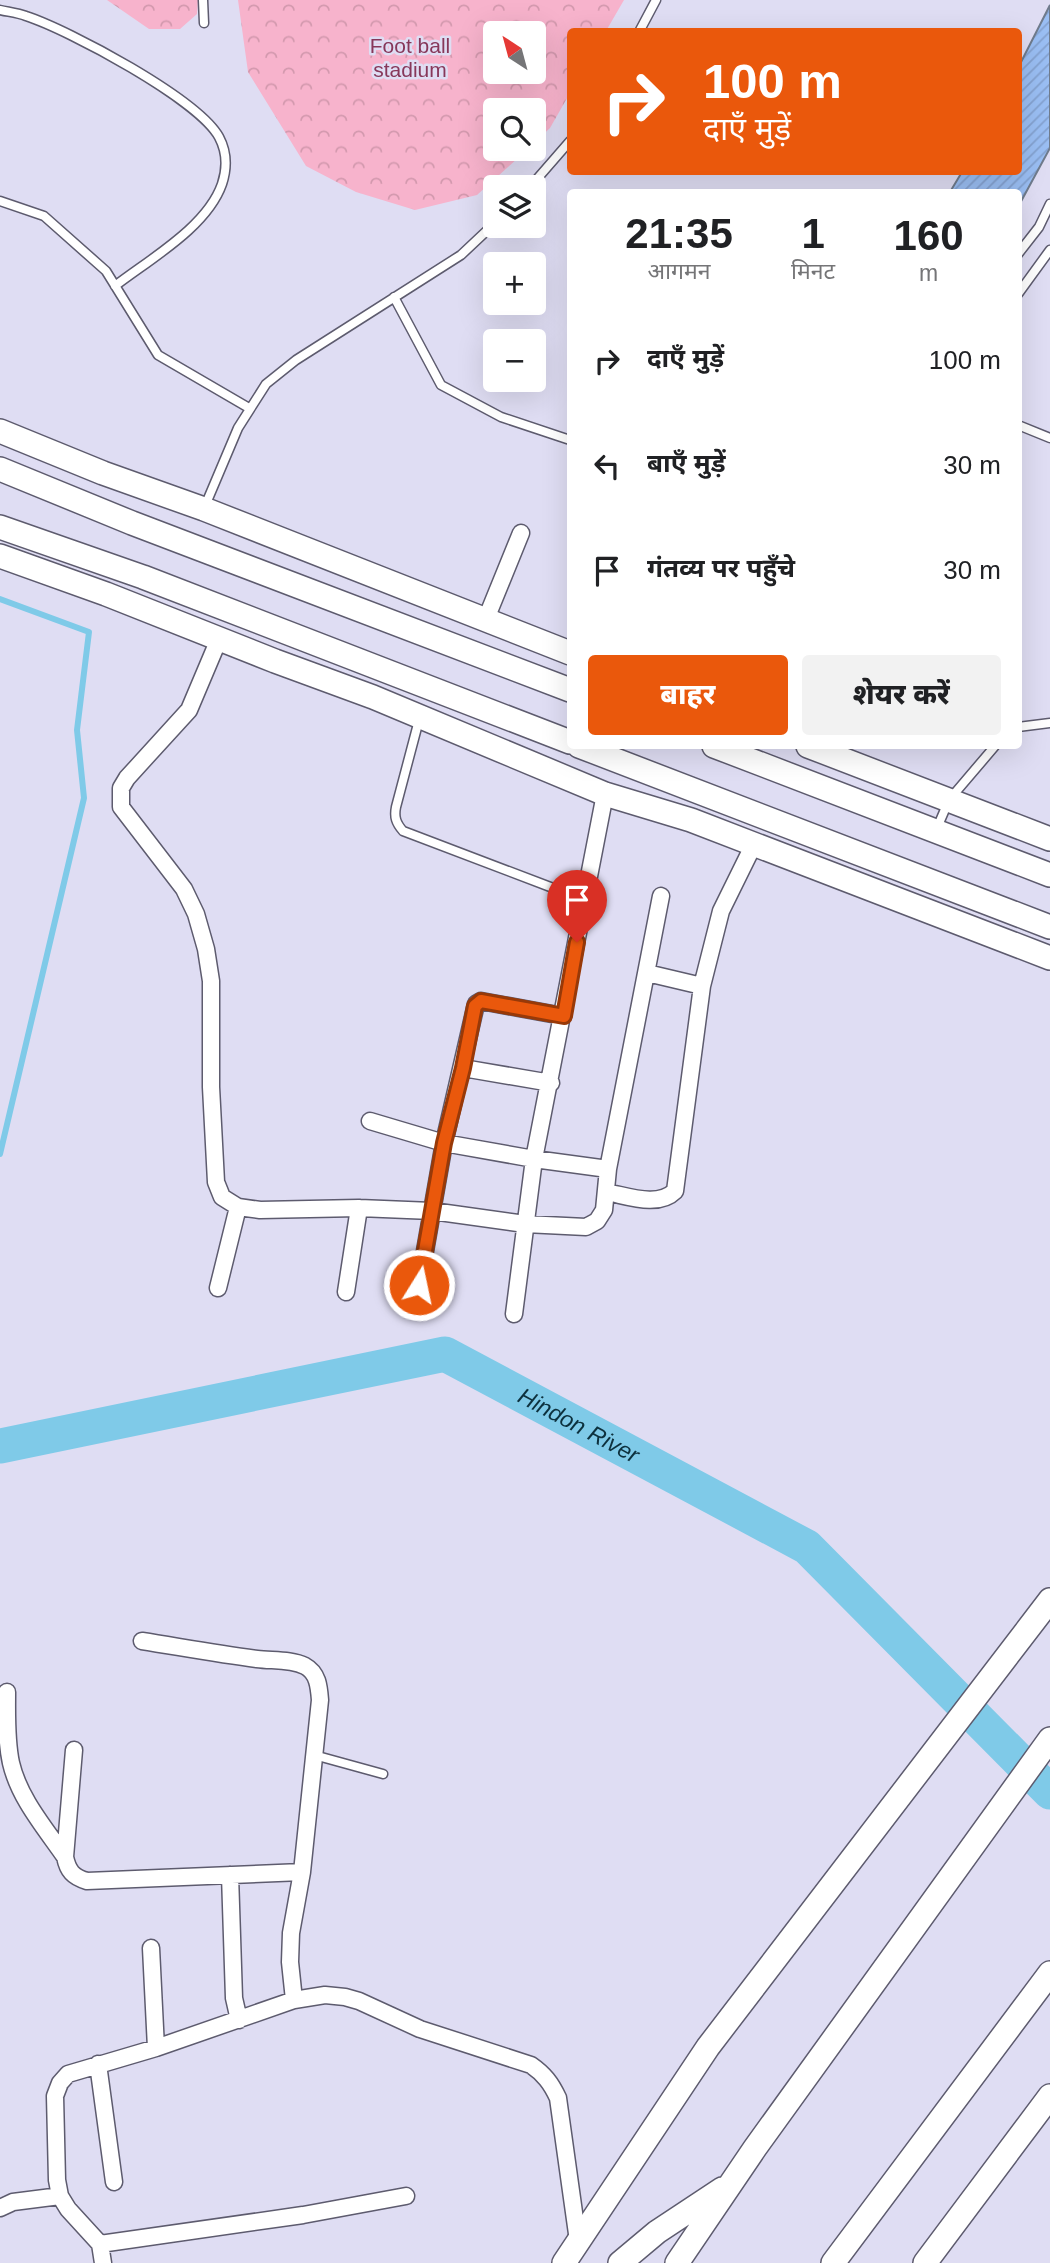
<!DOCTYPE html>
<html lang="hi">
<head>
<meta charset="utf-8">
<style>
	body { margin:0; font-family:Helvetica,"Noto Sans Devanagari",sans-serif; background:#f2f2f2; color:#202124; height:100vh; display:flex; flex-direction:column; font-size:26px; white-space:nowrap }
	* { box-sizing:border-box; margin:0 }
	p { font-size:23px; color:#757577 }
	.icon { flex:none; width:38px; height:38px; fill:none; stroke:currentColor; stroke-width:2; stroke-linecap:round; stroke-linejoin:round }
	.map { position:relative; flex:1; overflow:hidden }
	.drawer { position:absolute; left:567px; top:189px; width:455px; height:560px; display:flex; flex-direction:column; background:#fff; border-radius:7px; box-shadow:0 7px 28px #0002 }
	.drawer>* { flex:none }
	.banner { position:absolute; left:567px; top:28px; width:455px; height:147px; border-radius:7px; box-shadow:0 7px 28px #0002; background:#ea580c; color:#fff; overflow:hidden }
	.needle { width:46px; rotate:324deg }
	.tools { position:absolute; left:483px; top:21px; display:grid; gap:14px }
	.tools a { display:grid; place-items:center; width:63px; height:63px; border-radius:7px; background:#fff; box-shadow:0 7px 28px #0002; font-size:35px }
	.pin { position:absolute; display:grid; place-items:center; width:60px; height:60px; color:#fff; margin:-72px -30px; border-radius:50% 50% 50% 0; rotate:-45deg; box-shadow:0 0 7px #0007 }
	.pin .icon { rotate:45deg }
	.me { position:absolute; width:77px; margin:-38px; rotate:10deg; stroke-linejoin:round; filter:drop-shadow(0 0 5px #0008) }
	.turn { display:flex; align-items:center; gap:24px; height:147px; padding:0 21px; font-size:32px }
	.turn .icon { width:91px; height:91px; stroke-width:2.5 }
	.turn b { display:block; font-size:49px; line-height:60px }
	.eta { display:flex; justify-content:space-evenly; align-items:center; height:119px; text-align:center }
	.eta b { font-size:42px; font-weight:800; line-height:49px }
	.button { display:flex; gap:14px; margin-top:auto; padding:14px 21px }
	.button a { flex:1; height:80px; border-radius:7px; background:#ea580c; color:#fff; font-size:28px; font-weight:800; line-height:80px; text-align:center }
	.button a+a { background:#f2f2f2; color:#202124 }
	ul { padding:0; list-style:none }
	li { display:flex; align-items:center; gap:21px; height:105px; padding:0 21px }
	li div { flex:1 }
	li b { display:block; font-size:26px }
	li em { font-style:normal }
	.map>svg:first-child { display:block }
</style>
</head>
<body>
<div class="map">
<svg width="1050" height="2263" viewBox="0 0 1050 2263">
	<defs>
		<pattern id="park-crowns" width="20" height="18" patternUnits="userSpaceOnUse" patternTransform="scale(1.75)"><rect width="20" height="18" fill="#f7b3cc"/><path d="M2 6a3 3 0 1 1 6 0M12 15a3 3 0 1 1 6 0" fill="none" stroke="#d399ae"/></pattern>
		<pattern id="building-hatch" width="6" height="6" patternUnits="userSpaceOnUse" patternTransform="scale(1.75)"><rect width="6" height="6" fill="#9abef3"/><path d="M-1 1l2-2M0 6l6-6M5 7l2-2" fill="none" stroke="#84a2d0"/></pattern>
	</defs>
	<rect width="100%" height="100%" fill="#dfddf3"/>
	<!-- park -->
	<path fill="url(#park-crowns)" fill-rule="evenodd" d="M107,0H198L197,14L180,29H149Z
		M238,0H624L606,31L570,32V93L550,128L534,143V110H495V149H528L477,195L415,210L356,192L306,166L248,72ZM495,33H534V72H495Z"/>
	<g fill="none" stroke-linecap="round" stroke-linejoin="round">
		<!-- stream -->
		<path stroke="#7fcae8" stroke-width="6" d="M0,599L89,632L77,730L84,798L0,1154"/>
		<!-- river -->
		<path stroke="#7fcae8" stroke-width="35" id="s1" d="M0,1446L445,1354L807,1547L1050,1792"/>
	</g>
	<!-- building -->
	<path fill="url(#building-hatch)" stroke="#6f7b8c" stroke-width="2" d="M1050,5V148L1018,207V192H950L962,172H1018V68Z"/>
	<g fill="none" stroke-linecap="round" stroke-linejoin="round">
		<!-- lane casing -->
		<g stroke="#5d5b6e" stroke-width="11">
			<path id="lane" d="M203,0L204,23
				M0,10C9,12 18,13 26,16C69,30 198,99 219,137C227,152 227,169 222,184C207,227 150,259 115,286
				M639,32L656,0
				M530,187L570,141
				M0,201L44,216L106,271L158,355L249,408
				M1018,254L1039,227L1050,204
				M1018,294L1050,250
				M394,297L441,385L501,417L570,440
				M1018,425L1050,438
				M205,506L238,428L266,384L296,360L461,255L495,223
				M419,720L396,807C394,817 396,823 403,831L553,888
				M1018,727L1050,723
				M937,828L949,800L995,746
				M314,1755L383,1774"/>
		</g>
		<!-- street casing -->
		<g stroke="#5d5b6e" stroke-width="19">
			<path id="street" d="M486,619L521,533
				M219,639L189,710L127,778L121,788V807L184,889L196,914L206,949L211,981V1087L216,1182L222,1197L238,1207L260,1210L359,1208L432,1211L525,1224L586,1227L597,1221L604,1210L608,1169L661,896
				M647,973L702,986
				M463,1068L551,1083
				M370,1121L444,1143L534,1159L608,1169
				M606,1192C628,1196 658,1208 675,1191L702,986L721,911L754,844
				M419,1285L444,1143L476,1004L481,1001L563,1016
				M218,1288L238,1207
				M346,1292L359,1208
				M514,1314L534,1159L605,794
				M142,1641C180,1647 218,1654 257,1659C272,1661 291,1659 305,1666C318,1673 319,1687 320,1700L302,1872L291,1933L290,1962L294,2000
				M7,1692C7,1715 6,1740 11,1763C19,1798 45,1828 65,1857
				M74,1750L65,1857C68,1871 73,1877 87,1881L302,1872
				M230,1875L234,1998L239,2020
				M151,1948L156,2048
				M98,2064L114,2182
				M0,2208L13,2202L60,2196
				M100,2244L303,2215L406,2196
				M103,2263L100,2244L68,2209L60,2196L57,2180L55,2096L60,2083L68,2074L156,2048L294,2000L325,1995L345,1997L359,2001L420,2029L531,2065C544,2074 551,2083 558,2098L578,2241"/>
		</g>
		<!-- secondary casing -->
		<g stroke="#5d5b6e" stroke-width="26">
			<path id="secondary" d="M0,431L103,473L204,509L570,653
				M0,469L132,523L570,690
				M0,527L143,577L570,742
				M0,556L106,594L275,661L373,697L605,794L691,820L1050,958
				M579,746L1050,927
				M714,746L1050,875
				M808,746L1050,839
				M564,2263L708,2047L1050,1600
				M620,2263L657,2232L722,2189
				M677,2263L755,2148L1050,1739
				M833,2263L1050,1973
				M925,2263L1050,2096"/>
		</g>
		<!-- lane -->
		<use href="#lane" stroke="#fff" stroke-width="8"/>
		<!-- street -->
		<use href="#street" stroke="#fff" stroke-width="16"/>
		<!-- secondary -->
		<use href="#secondary" stroke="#fff" stroke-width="23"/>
	</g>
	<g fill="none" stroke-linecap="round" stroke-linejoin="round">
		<!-- route casing -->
		<g stroke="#983908" stroke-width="18">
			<path id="route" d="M419,1285L444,1143L463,1068L475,1006L481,1001L564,1016L577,942"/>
		</g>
		<!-- route -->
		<use href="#route" stroke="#ea580c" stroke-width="12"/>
	</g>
	<g text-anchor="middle" stroke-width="5" stroke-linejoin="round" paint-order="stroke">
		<!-- park labels -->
		<g font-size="21" fill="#87375a" stroke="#dfddf3">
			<text x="410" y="53">Foot ball<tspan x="410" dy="24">stadium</tspan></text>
		</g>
		<!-- water labels -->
		<g font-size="23" font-style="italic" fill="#0d313e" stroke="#dfddf3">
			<text dy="8" stroke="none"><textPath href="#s1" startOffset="606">Hindon River</textPath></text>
		</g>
	</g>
</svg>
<div class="tools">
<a><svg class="needle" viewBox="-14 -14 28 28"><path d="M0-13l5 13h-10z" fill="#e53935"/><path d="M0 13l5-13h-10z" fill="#757577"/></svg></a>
<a><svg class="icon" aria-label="search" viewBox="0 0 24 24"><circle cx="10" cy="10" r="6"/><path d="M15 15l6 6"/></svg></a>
<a><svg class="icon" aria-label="layers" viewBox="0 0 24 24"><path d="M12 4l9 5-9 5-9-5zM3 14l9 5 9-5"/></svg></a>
<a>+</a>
<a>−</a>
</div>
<div class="pin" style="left:577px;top:942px;background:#d93025"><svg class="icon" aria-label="arrive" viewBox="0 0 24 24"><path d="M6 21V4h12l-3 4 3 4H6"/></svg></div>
<svg class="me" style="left:419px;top:1285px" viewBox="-20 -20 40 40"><circle r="17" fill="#ea580c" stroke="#fff" stroke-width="3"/><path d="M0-11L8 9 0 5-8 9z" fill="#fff"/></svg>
<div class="banner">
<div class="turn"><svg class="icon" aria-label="right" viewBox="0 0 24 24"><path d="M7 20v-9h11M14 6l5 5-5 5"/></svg><div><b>100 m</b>दाएँ मुड़ें</div></div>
</div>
<section class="drawer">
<div class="eta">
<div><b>21:35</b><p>आगमन</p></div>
<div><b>1</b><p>मिनट</p></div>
<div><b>160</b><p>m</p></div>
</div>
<ul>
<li><svg class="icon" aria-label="right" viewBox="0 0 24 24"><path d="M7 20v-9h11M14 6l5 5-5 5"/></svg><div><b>दाएँ मुड़ें</b></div><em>100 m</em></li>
<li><svg class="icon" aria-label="left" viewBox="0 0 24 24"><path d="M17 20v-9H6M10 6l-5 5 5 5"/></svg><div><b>बाएँ मुड़ें</b></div><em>30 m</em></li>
<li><svg class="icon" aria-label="arrive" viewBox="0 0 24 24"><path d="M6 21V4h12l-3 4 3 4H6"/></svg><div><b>गंतव्य पर पहुँचे</b></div><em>30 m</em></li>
</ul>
<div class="button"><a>बाहर</a><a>शेयर करें</a></div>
</section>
</div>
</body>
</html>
